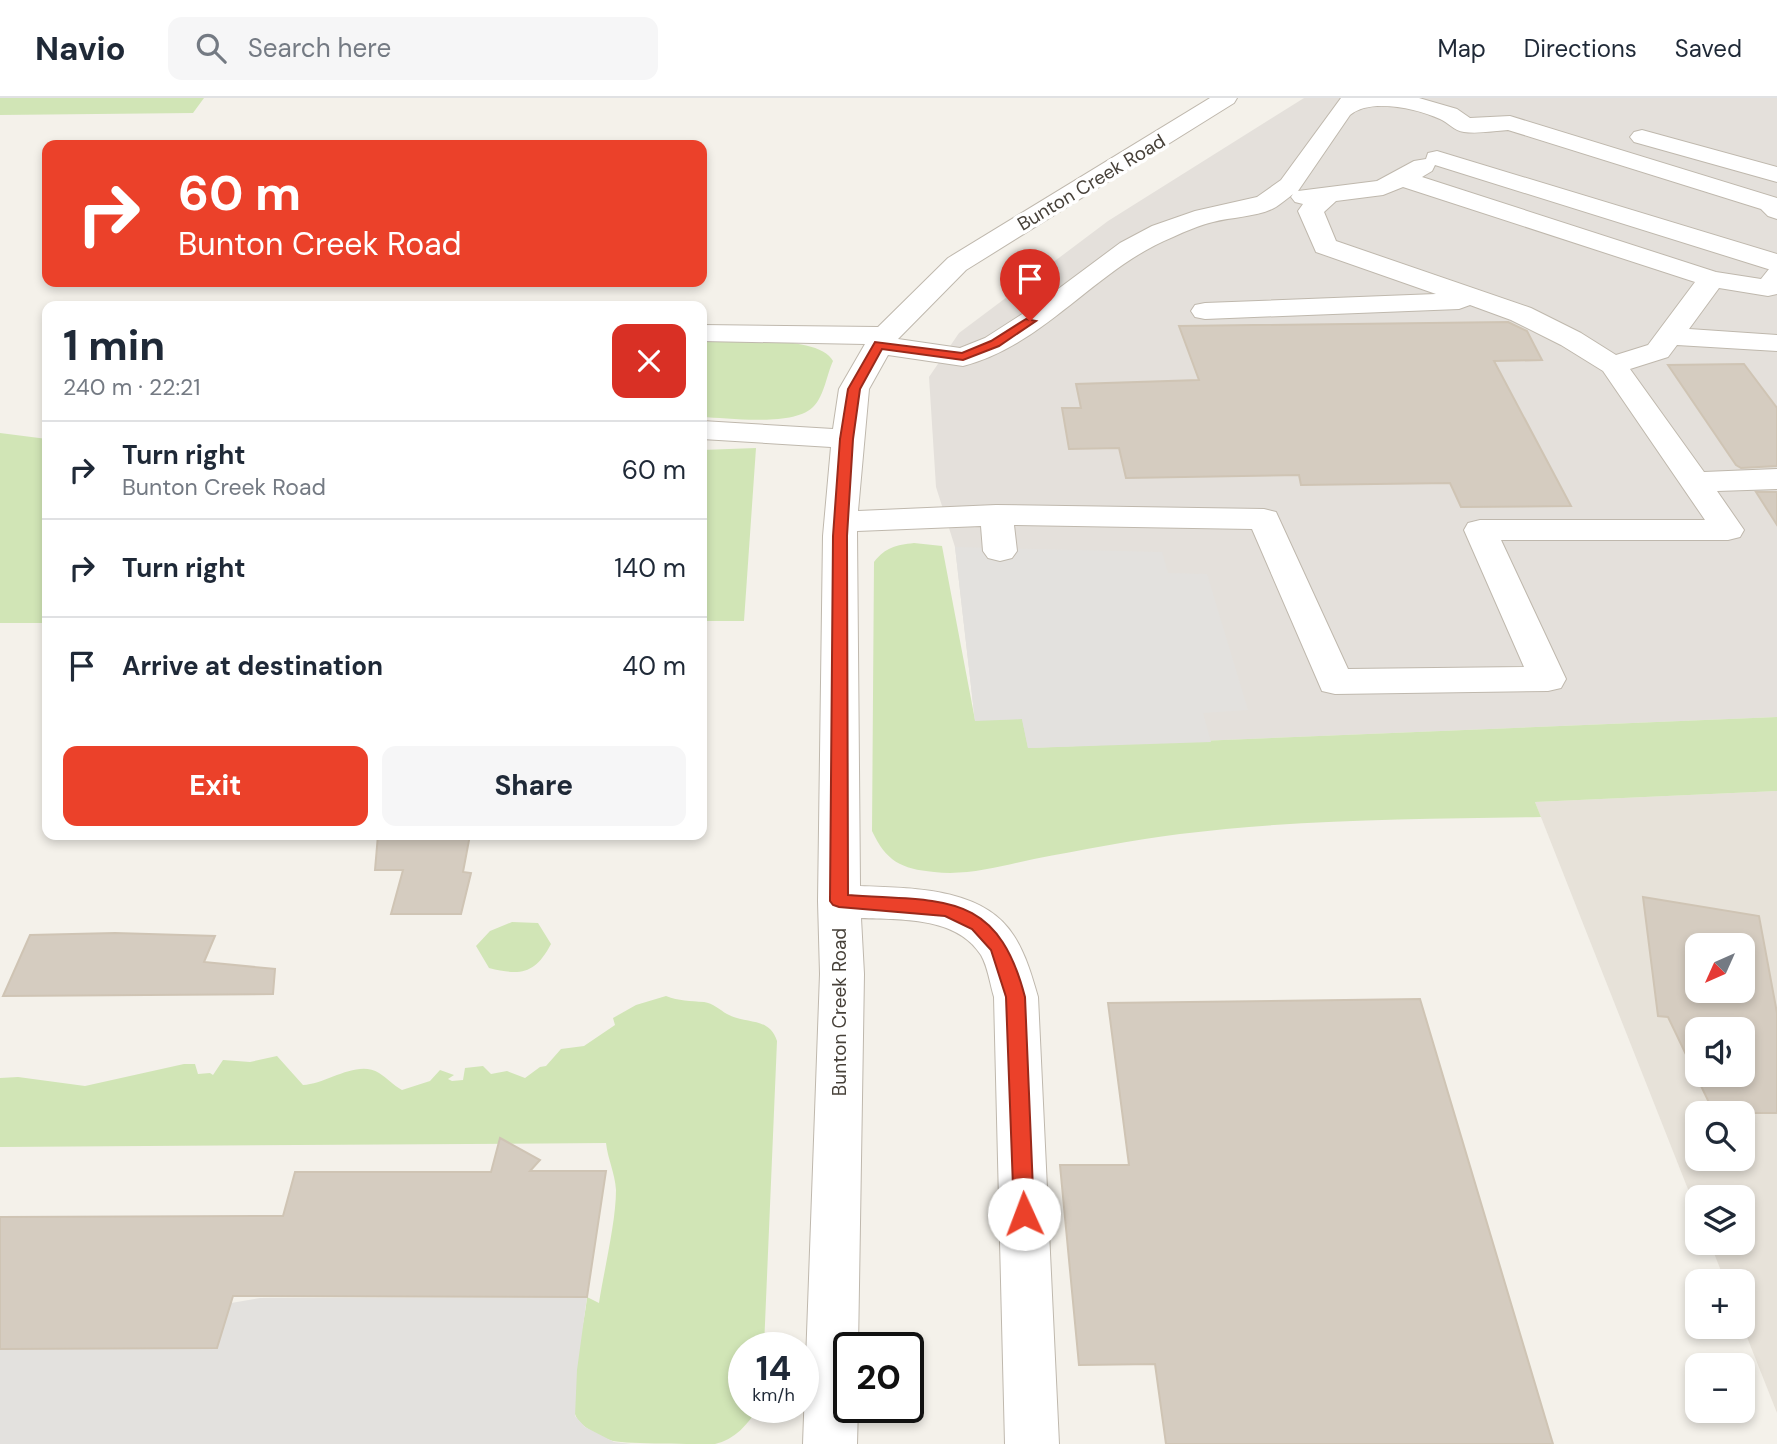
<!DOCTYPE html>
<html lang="en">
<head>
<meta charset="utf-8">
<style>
	body { margin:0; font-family:"DM Sans",sans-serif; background:#f6f6f7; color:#1f2937; height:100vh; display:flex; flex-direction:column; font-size:26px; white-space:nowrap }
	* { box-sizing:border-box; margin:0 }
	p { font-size:23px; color:#747a83 }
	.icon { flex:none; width:38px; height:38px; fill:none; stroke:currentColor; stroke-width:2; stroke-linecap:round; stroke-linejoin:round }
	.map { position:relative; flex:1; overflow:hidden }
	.drawer { position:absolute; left:42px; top:203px; width:665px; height:539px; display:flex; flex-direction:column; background:#fff; border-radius:14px; box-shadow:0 4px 10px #0003 }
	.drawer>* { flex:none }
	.top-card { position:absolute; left:42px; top:42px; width:665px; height:147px; border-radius:14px; box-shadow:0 4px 10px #0003; background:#eb412a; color:#fff; overflow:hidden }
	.needle { width:46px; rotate:225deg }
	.tools { position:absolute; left:1685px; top:835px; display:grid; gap:14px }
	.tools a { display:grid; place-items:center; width:70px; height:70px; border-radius:14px; background:#fff; box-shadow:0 4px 10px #0003; font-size:35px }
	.speed { position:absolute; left:728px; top:1234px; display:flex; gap:14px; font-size:35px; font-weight:700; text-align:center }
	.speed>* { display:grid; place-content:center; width:91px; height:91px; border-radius:50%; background:#fff; box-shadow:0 4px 10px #0003; line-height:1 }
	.speed small { font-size:18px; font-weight:400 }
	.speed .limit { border:4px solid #111; border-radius:10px; background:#fff; color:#111 }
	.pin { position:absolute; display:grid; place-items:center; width:60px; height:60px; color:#fff; margin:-72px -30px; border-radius:50% 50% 50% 0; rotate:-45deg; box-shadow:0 0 7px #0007 }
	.pin .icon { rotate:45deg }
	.me { position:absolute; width:77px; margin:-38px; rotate:358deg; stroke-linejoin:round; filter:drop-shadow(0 0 5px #0008) }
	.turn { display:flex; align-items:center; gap:24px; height:147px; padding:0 21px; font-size:32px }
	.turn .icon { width:91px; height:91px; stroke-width:2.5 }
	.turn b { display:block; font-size:49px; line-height:60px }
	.round { display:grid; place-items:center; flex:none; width:74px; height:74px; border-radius:14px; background:#f6f6f7 }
	.summary { display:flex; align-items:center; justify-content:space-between; height:119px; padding:0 21px }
	h1 { font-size:42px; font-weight:700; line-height:52px }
	.cta { display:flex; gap:14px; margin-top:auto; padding:14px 21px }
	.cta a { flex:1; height:80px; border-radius:14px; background:#eb412a; color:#fff; font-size:28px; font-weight:700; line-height:80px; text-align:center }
	.cta a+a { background:#f6f6f7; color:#1f2937 }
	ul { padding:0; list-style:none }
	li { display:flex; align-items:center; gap:21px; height:98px; padding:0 21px; border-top:2px solid #e0e1e3 }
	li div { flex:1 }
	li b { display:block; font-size:26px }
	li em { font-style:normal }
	header { display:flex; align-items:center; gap:42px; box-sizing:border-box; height:98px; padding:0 35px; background:#fff; border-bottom:2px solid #e0e1e3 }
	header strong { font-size:33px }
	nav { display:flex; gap:38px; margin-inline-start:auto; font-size:24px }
	.search { width:490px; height:63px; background:#f6f6f7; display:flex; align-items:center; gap:18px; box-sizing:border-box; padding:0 24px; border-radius:14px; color:#747a83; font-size:26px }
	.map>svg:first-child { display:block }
</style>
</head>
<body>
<header>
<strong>Navio</strong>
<div class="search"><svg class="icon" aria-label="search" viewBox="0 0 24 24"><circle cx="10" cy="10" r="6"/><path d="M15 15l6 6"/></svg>Search here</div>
<nav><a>Map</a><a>Directions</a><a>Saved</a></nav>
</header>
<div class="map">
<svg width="1777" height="1346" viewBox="0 0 1777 1346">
	<rect width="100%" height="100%" fill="#f4f1ea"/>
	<!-- residential -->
	<path fill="#e7e2d9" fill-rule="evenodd" d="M1777,693V1315L1743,1229V1183H1725L1710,1145L1743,1144V1099H1698L1697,1114L1535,704ZM1698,847H1743V892H1698ZM1698,931H1743V976H1698ZM1698,1015H1743V1060H1698Z"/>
	<!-- industrial -->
	<path fill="#e4e0db" d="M1304,0H1777V619L1028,650L975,623L955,449L936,389L929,279L959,235L1108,123Z"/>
	<!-- green -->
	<path fill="#d1e5b6" d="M0,0H204L193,15L0,17Z
		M702,243C730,244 819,236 833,263C827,276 824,298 814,308C796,329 729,320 702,319Z
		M0,335L47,341V525H0Z
		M756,350L744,523H702V352Z
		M914,445L942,448L975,622L1022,621L1028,650L1777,619V693L1535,704L1541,719C1421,721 1299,721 1180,736C1131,742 1082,752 1034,761C1001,768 968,778 934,774C901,771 886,763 872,733L874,464C886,449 896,447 914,445Z
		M512,824L538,825L551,846C535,876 521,878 489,870L476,848L490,833Z
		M666,898C679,903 690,903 704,904C713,905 720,912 727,916C746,927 769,918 777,943L764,1249L744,1250V1309H758C749,1326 734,1342 715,1346C698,1346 628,1346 613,1343C601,1339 579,1329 575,1316C567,1284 584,1233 587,1199L599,1205C604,1172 616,1124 616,1092C615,1075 608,1062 606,1045L0,1049V980L18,979L85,988L184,966H195L198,976L210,975L213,977L223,962L250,964L277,958L303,987C327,986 357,961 379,975C387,980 393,987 402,992L430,983L440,972L454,977L448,981L452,983L463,982L465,970L483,968L491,976L507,973L525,980L540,969L546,968L561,951L584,948L615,927L613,920L636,907Z"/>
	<!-- parking -->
	<path fill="#e3e1de" d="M955,449L1162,454L1168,475L1207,476L1248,612L1203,615L1211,644L1028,650L1022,621L975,623Z
		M587,1199L577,1272L575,1318L585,1329L614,1344L631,1346H0V1251L217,1250L231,1205L260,1200Z"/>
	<!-- building -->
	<path fill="#d5ccc0" stroke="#cfc4b4" stroke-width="2" fill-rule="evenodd" d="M1508,224L1527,233L1542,262L1494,263L1571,408L1461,409L1450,385L1301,387L1299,377L1126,380L1119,350L1069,351L1062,310H1081L1076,286L1199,282L1179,228Z
		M1744,266L1777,310V368L1741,370L1736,367L1668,267Z
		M1756,394H1777V427Z
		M378,737H470L463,774L471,775L461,816H391L403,772H375Z
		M1643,799L1759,818L1777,915V1015H1714L1668,919L1658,918ZM1698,847H1743V892H1698ZM1698,931H1743V976H1698Z
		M115,835L215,838L204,864L275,871L273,896L3,898L30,837Z
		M1420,901L1553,1346H1166L1155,1266L1079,1267L1060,1067H1129L1108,905Z
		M500,1040L540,1062L530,1073H606L587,1199L233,1198L217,1250L0,1251V1119L283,1118L295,1074H491Z"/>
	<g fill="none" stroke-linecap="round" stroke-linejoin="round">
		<!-- minor casing -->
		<g stroke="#bfb8ad" stroke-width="2">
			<path id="minor" d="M1210,0H1237L1234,5L966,172L898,241L960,250L985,240L1038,206L1120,145L1152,128L1195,113L1257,99L1281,82L1341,0H1419L1457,11L1470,20L1510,18L1777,100V121L1768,118L1761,111L1508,32C1494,33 1478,36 1464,34C1454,33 1448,24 1440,21C1416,10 1370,0 1350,17L1298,93L1377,83L1414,63L1426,61L1428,55L1437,53L1777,156V196L1768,198L1719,190L1689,231L1777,237V253L1677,247L1668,259L1630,271L1704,374L1777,371V391L1717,393L1744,432L1740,439L1728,442H1501L1566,581L1561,590L1548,593L1335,596L1322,593L1252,431L1014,427L1017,453L1012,460L1000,463L988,460L983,453L981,428L857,433L860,788C910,790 984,789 1014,838C1026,857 1032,878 1038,899L1059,1346H1005L994,899C990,886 988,869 981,857C956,818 901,822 861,820L864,876L858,1250H849V1309H858L857,1346H803L820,876L818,803L823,438L831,349L702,341V323L833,331L839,291L865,246L702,243V227L878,229L948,160ZM1435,67L1768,171H1769L1761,181L1716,174L1422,79L1432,73ZM1403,89L1695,184L1648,247L1616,257L1581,235L1531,210L1336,143L1324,114L1336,103L1383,97ZM1293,96L1291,99L1295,104L1303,106L1298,113L1316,154L1436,196L1205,205L1195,207L1191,213L1195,219L1205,221L1459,211L1470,207L1511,222L1561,247L1603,273L1705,422H1480L1468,425L1464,432L1524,569L1348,571L1276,414L1264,411L996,407L858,413L869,291L888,257L963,268C1045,247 1096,170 1173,139C1186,133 1200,127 1213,124C1232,119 1259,119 1276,109C1282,105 1288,100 1293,96Z
				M1642,32L1777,69V84L1634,44L1630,39L1634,34Z"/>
		</g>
		<!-- minor -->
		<use href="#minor" fill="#fff" fill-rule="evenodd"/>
	</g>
	<!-- route -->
	<path fill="#eb412a" stroke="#992a1b" stroke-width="2" d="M1026,221L1036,223L999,248L963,262L882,251L860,291L853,341L847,438L848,797C942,804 997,791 1025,899L1034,1116L1031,1123L1024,1126L1017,1123L1014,1116L1006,899L991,852L972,831L945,818L839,809L833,807L830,803L833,438L840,341L848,291L875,244L962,255L991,243Z"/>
	<g text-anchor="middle" stroke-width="7" stroke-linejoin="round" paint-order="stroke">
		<!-- street labels -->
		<g font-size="19" fill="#474139" stroke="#fff">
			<text transform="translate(1091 84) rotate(-31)" y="7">Bunton Creek Road</text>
			<text transform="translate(839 914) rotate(-90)" y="7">Bunton Creek Road</text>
		</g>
	</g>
</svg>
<div class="tools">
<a><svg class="needle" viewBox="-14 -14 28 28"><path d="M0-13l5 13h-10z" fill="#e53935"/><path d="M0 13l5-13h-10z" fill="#747a83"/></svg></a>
<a><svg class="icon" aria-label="sound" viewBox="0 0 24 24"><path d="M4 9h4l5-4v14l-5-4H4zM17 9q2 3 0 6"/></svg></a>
<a><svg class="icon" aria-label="search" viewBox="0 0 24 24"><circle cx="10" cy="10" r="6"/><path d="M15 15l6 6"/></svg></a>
<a><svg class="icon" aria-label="layers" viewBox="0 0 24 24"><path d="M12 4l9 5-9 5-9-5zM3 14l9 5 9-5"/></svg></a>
<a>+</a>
<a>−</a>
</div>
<div class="speed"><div>14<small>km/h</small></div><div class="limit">20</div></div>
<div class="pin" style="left:1030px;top:223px;background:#d93025"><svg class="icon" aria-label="arrive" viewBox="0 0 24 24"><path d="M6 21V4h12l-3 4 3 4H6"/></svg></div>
<svg class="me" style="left:1024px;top:1116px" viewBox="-20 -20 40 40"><circle r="19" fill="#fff"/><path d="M0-13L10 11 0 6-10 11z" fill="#eb412a"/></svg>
<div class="top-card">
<div class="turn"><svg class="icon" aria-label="right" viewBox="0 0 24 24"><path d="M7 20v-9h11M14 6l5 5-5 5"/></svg><div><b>60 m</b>Bunton Creek Road</div></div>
</div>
<section class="drawer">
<div class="summary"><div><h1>1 min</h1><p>240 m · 22:21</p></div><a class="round" style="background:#d93025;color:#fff"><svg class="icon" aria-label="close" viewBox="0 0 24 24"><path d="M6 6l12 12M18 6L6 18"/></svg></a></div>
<ul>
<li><svg class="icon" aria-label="right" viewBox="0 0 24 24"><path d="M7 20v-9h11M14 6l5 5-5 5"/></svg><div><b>Turn right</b><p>Bunton Creek Road</p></div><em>60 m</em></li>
<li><svg class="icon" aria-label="right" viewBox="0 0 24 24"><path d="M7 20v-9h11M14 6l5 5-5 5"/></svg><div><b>Turn right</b></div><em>140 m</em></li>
<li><svg class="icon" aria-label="arrive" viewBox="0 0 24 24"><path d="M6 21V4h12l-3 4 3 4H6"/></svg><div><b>Arrive at destination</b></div><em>40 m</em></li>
</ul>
<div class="cta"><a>Exit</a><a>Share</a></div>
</section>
</div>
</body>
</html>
